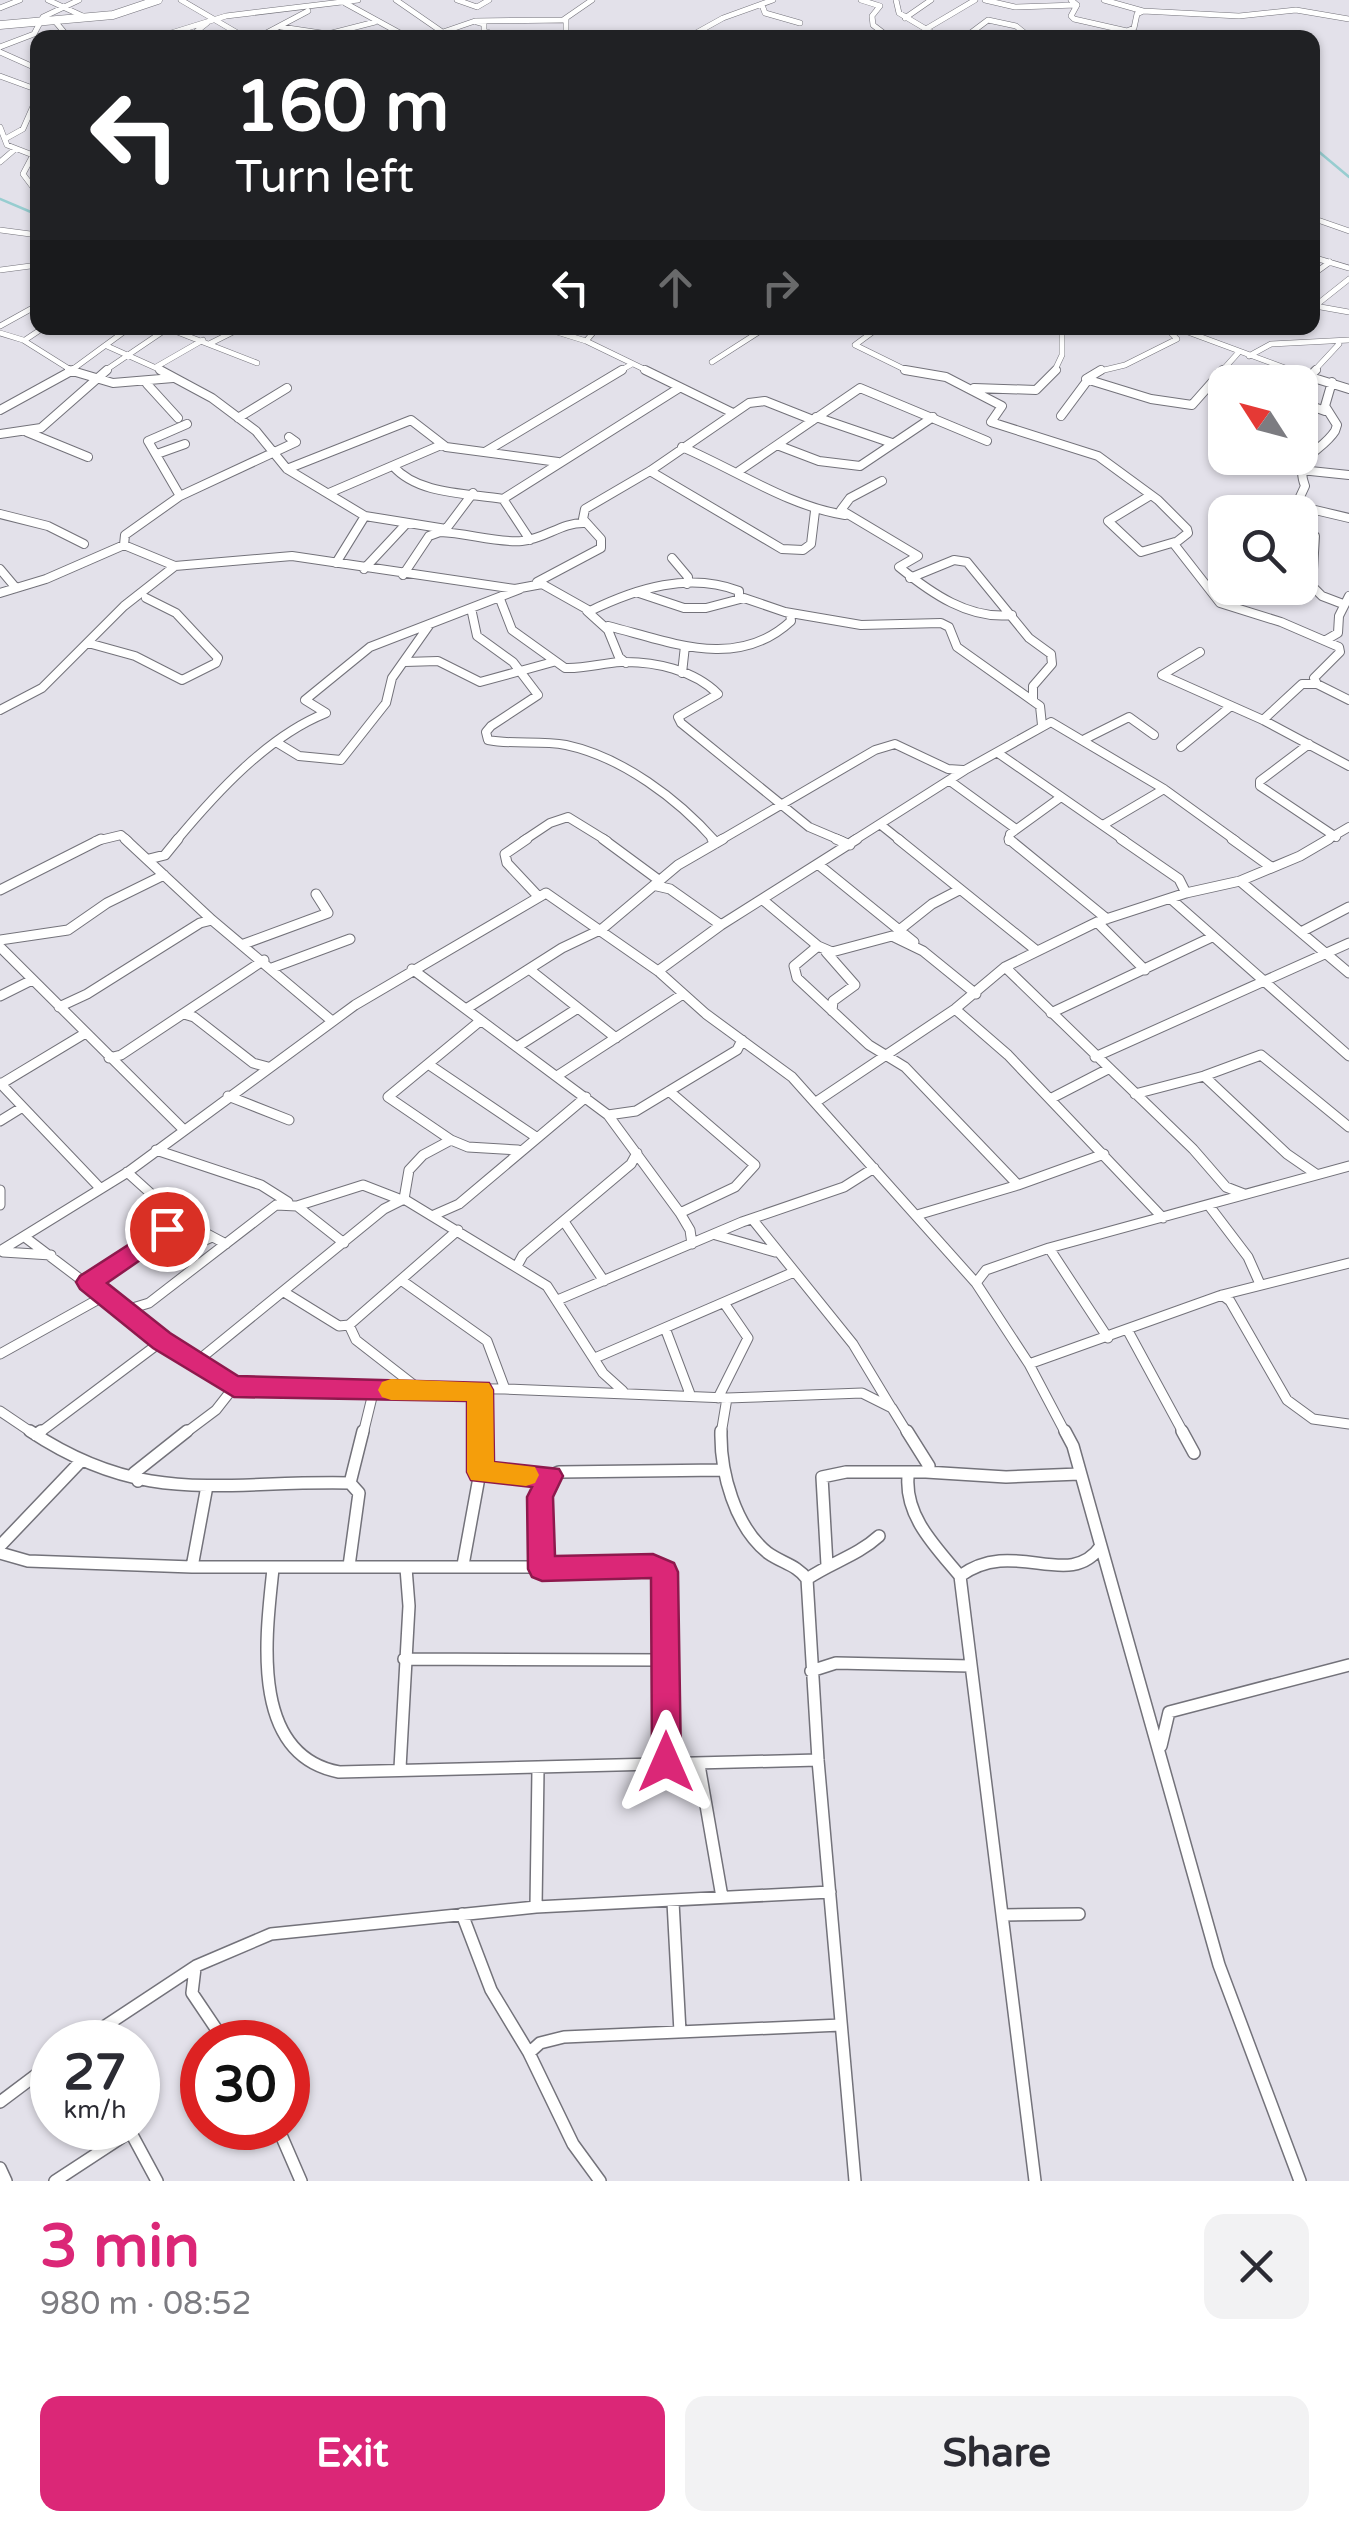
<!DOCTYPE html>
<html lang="en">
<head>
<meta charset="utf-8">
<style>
	body { margin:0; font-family:"Varela Round",sans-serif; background:#f2f2f3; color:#2b2b33; height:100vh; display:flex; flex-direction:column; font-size:38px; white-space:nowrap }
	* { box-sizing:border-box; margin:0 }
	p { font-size:32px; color:#7c7c81 }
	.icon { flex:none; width:55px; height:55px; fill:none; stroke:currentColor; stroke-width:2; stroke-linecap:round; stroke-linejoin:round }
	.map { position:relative; height:2181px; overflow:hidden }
	.details { display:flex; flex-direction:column; background:#fff; flex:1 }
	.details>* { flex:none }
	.guide { position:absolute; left:30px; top:30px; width:1290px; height:305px; border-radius:20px; box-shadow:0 2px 8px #0004; background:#202124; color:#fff; overflow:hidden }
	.needle { width:65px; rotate:306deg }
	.fabs { position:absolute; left:1208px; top:365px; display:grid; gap:20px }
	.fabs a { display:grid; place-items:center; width:110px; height:110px; border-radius:20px; background:#fff; box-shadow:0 2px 8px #0004; font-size:50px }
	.speed { position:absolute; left:30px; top:2020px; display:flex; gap:20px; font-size:50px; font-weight:700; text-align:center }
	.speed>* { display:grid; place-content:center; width:130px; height:130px; border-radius:50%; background:#fff; box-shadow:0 2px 8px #0004; line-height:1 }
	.speed small { font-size:25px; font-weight:400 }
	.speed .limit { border:15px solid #d22; background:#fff; color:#111 }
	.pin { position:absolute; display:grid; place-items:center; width:85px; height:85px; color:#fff; margin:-42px; border:5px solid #fff; border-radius:50%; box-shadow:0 2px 10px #0007 }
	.me { position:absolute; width:110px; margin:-55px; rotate:0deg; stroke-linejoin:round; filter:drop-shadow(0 0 8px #0008) }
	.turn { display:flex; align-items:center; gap:35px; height:210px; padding:0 40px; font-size:45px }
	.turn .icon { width:130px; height:130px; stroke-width:2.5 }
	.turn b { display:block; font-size:70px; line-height:85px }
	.lanes { display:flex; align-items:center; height:95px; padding:0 40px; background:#0003; justify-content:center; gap:50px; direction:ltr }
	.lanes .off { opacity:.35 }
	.round { display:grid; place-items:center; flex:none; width:105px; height:105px; border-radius:20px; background:#f2f2f3 }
	.head { display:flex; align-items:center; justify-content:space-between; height:170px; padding:0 40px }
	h1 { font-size:60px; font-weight:700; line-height:75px; color:#db2777 }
	.action { display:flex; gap:20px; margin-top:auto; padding:20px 40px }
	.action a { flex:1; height:115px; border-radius:20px; background:#db2777; color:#fff; font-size:40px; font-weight:700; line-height:115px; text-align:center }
	.action a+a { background:#f2f2f3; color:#2b2b33 }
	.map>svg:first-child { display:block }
</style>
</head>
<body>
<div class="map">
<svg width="1349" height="2181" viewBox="0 0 1349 2181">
	<rect width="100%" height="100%" fill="#e3e1ea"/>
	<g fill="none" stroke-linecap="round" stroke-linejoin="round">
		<!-- stream -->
		<path stroke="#97cdd0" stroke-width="2.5" d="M1312,146L1349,177
			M0,199L38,215"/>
		<!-- minor-far3 casing -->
		<g stroke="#73727a" stroke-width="6">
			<path id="minor-far3" d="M48,0L87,18
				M181,0L246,38
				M396,0L451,38
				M457,0L477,7L489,0
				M861,0L880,6L872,16L873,25L890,38
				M896,0L899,13L941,38
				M985,0L1015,7L1077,5
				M1071,0L1077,5L1071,16L1074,19L1127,31L1134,28L1137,14L1143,11L1239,16L1296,10L1349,19
				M1104,0L1143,11
				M345,3L407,37
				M762,5L765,13L800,23
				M0,8L20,0
				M905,18L931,0
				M566,19V38
				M54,20L69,38
				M477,22L484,24V31L506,38
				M281,27L328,34L375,22
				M926,29L975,0
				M443,32L475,21L563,20L592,0
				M155,38L226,16L358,0
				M196,38L197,31L207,23
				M257,38L308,11
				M687,38L723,18L773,0
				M964,38L988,20L1016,26L1031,38
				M1002,38L1027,35
				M0,47L34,34L43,17L79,0
				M0,52L38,69
				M0,76L38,90
				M0,127L7,145L38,157
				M5,139L23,129L38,95
				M33,155L23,174L38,194
				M0,162L14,150
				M1312,218L1349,231
				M0,230L38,235
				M1312,257L1349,268
				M0,270L38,265
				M1312,275L1330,262
				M1315,306L1349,279
				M1315,306L1349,312
				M0,326L38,305
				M167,328L257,363
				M544,328L586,341
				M597,328L586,341L650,372
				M878,328L855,345L910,372
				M1177,328L1296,372
				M0,333L23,340L74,372
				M25,340L43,328
				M211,343L241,328
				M107,346L165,372
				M1249,356L1271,344L1349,340
				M712,362L765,328
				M156,367L203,340
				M69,372L129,328
				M103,372L168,328
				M618,372L632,364
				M1054,372L1062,355V328
				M1096,372L1125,365L1177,339L1166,328
				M1221,372L1238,353
				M1313,372L1339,344"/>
		</g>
		<!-- minor-far2 casing -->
		<g stroke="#73727a" stroke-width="10">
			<path id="minor-far2" d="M69,370L113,383L173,378
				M160,370L212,398L256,431L287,469L365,516L336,563
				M645,370L733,413
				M905,370L946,377L1002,406L991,422L1098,456L1158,500L1187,529L1188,533L1174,544L1220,603L1281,622L1339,647L1340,652L1314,678L1317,684
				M1101,370L1086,379L1151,399L1192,405L1223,370
				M1288,370L1349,389
				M1219,373L1245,382
				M1311,375L1316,370
				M147,384L178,418
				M974,388L1036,390L1056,370
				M1300,402L1325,411
				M0,410L73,370
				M1061,416L1087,381
				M816,417L892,443
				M238,418L287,388
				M27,432L88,457
				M0,434L41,428L107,370
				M777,445L819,461L860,466L933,417
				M682,447C736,470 788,506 845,515
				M485,452L622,370
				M157,454L185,444
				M393,466C418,495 468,493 503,499L679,388
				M287,469L411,420L446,447L558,462
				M1301,470L1349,475
				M650,471L782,549L803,550L811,544L815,511
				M739,471L860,388L987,441
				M882,481L850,498L841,510L918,556L899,567C931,593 969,620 1012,615
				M329,493L441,445
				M1151,495L1108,521L1141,552L1175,542
				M180,496L148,441L187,424
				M503,499L530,540
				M1294,505L1349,518
				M1293,512L1305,486C1293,455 1321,453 1335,431L1337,425L1325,406L1332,382
				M0,514L48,526L84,544
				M365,516L446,529L473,493
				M1300,526L1315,536L1312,586L1322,596L1343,604
				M124,545L125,535L180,496L296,442L289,437
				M672,558L688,577L687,584
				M0,569L16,588
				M364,569L407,523
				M403,575L429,536L440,532C468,533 495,543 522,541C545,539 562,522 585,523
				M910,578L954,560L967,562L1029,638L1051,654L1052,664L1033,686V699
				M537,582L601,548V539L583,519L585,509L650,471L749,403L765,401L813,420
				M636,592L684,608H706L744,598L785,612L861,625L941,623L949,627L957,647L1040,706L1042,725
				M0,593L46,579L124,545L175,566L292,556L515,589L542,584L590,611C637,588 689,572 739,591V598
				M500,599L512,630L565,668C584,669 602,663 621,662C654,661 694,670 718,694L678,717L681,723L809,827L842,841
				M471,608L477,636L513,662L538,695L491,726L486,732L488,740C514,745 540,740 566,745C622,757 678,799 715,841
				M587,611L608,630L619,657L626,663
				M608,626C671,642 737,671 791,621L790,613
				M1326,640L1338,633L1339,616L1349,596
				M88,643L135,656L182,680L216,663L218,658L176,613L146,598
				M405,662L438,661L480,682L553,662
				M682,673L685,646
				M1162,675L1263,720L1349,766
				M1162,675L1200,652
				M0,710L42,688L124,606L175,566
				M1263,720L1302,684H1317L1349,700
				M1085,739L1129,717L1154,735
				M276,742L299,756L341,760L386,703L392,678L430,624
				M1309,744L1260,781V786L1336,837
				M1181,747L1231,706
				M998,753L1125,841
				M950,781L1016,829
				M881,825L901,841
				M1103,825L1164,789
				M96,841L121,835L128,841
				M176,841C216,793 268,736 326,713L305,700L370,647L520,589
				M523,841L550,823L568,817L607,841
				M719,841L875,750L895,744L948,769L963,770
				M853,841L965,770L1051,722L1164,789L1236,841
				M1009,841L1010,834L1061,797
				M1325,841L1349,827"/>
		</g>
		<!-- minor-far1 casing -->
		<g stroke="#73727a" stroke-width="11">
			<path id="minor-far1" d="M125,839L212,920L332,1021
				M527,839L505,854L507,863L537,895
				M603,839L660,881
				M712,839L716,843
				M836,839L850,845
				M898,839L1037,951
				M1009,839L1107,919
				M1121,839L1179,879L1186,893
				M1232,839L1271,867
				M149,859L165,855L178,839
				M819,865L914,942
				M1240,881L1349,973
				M657,886L670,889L721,925
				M0,890L101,839
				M1171,899L1349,1056
				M763,900L818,946L832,952L892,936L923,951L976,994
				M1097,922L1145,970
				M898,931L932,904L959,890
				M1301,932L1349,907
				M0,940L68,930L107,903L164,875
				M244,944L328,913L316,894
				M818,946L794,966L797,978L869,1045L905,1067L1018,1185L1104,1154
				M0,947L183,1129
				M826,952L855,985L833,1001L832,1011
				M1005,967L1193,1149L1226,1187L1244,1194
				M272,968L350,939
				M412,969L608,1115L680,1213L690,1230L692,1244
				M529,969L616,1038
				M658,971L721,925L857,839
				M0,996L32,980
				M59,1007L87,994L200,923L212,920
				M466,1009L562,948L602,929L678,865L723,839
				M955,1009L1008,1055L1163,1218
				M1051,1013L1212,937
				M184,1014L194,1017L253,1063L268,1067
				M517,1047L578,1008
				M1095,1057L1349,943
				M109,1058L121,1055L264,960
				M428,1064L536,1137
				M557,1076L683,994
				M1204,1076L1287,1154L1316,1174
				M0,1083L100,1188
				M1,1084L84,1034
				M669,1091L755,1165L735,1187L680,1213
				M1135,1094L1204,1076L1261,1055L1349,1127
				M228,1096L289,1120
				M1050,1099L1108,1069
				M816,1102L955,1009L1005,967L1097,922L1186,893L1240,881L1300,856L1329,839
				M608,1115L636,1111L737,1050L742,1040
				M0,1121L21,1108
				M451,1140L388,1097L480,1021
				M156,1150L261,1185L288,1202
				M127,1172L179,1219L226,1244
				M0,1190V1205
				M404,1199L409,1170L423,1155L451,1140L468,1147L518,1150
				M297,1206L363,1185L399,1199
				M1210,1207L1248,1257L1260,1284
				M434,1215L459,1204L586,1097
				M917,1215L1018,1185
				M753,1220L853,1344L891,1407
				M565,1223L604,1281
				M716,1235L775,1252
				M26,1238L162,1341L234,1387L505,1389L727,1398L862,1393L892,1408L908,1434
				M142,1247L167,1257L210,1238
				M1049,1248L1108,1338
				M0,1251L128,1172L355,1005L546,893L658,971L706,1014L792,1077L976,1283
				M3,1252L51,1255
				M517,1266L523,1255L631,1164L637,1153
				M401,1280L487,1341L505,1389
				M89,1282L179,1219
				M284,1292L339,1326L349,1325L458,1230
				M1222,1295L1230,1301L1287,1400L1313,1419L1349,1424
				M560,1299L742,1222L844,1187L874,1168
				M126,1310L149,1303L276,1205L297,1206L344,1243
				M349,1325L356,1340L419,1389
				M665,1328L690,1394
				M1128,1331L1184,1434
				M0,1354L106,1295
				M595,1358L794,1272
				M195,1363L384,1209L404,1199L547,1286L603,1373L623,1391
				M1029,1364L1222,1295L1349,1263
				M480,1390V1434
				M718,1398L748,1338L724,1303
				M0,1411L34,1434
				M38,1434L162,1341
				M184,1434L216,1410L234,1387
				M363,1434L374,1389
				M721,1434L727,1398
				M1066,1434L1029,1364L976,1283L986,1270L1049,1248L1349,1166"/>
		</g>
		<!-- minor casing -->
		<g stroke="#73727a" stroke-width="14">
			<path id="minor" d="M30,1431C146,1508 222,1480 350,1483L359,1493L349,1566
				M721,1431C720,1472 735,1527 768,1553C782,1563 797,1565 807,1579L818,1760L855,2181
				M1182,1431L1194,1453
				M36,1435L41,1431
				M480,1472L550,1476
				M926,1472L1006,1477L1079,1474
				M908,1477C905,1517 936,1547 960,1576L1035,2181
				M138,1481L134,1473L187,1431
				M350,1483L363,1431
				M0,1546L81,1461
				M1101,1546L1219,1965L1300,2181
				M0,1553L28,1561L192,1567H660L665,1579L666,1763
				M463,1565L480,1472V1431
				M827,1565L822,1477L846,1472H926L929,1466L907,1431
				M192,1567L207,1486
				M273,1569C266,1635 249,1755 339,1772L818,1760
				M542,1569L540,1497L550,1476L559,1472L721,1470
				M960,1576C1014,1536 1069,1592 1101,1546L1073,1446L1065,1431
				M807,1579C832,1562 857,1556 879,1536
				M404,1659L666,1660
				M811,1671L836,1663L970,1666
				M1161,1746L1169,1712L1349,1665
				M699,1765L722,1897
				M400,1768L409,1606L406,1568
				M673,1902L680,2032
				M536,1907L538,1770
				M462,1914L491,1990L529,2053L573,2144L600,2181
				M1003,1915L1079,1914
				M195,1968L192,1993L225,2042
				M81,2042L196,1966L271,1934L536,1907L830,1892
				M529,2053L540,2043L564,2037L841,2025
				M0,2102L52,2063
				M278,2128L301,2181
				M130,2131L157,2181
				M0,2168L6,2181
				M55,2181L130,2132"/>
		</g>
		<!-- major casing -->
		<g stroke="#73727a" stroke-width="9">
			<path id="major" d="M0,25L113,15L158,0"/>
		</g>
		<!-- minor-far3 -->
		<use href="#minor-far3" stroke="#fff" stroke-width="5"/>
		<!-- minor-far2 -->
		<use href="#minor-far2" stroke="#fff" stroke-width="8"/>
		<!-- minor-far1 -->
		<use href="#minor-far1" stroke="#fff" stroke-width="9"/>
		<!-- minor -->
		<use href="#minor" stroke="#fff" stroke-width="11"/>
		<!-- major -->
		<use href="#major" stroke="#fff" stroke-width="8"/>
	</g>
	<!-- route -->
	<path fill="#db2777" stroke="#8e194d" stroke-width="2.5" d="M167,1220L175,1223L179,1229L175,1236L107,1283L170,1333L238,1376L489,1383L493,1390L494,1462L559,1469L563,1476L553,1497L555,1556L653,1554L674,1563L678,1572L681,1762L676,1772L666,1776L656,1772L652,1762L651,1578L542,1581L532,1577L528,1569L527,1497L532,1487L471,1480L467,1472V1401L234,1397L153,1348L80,1289L76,1282L80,1276Z"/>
	<!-- slow -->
	<path fill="#f59e0b" d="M391,1379L489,1383L493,1390L494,1462L535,1467L539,1475L535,1483L526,1486L471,1480L467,1472V1401L391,1400L382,1397L378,1390L382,1382Z"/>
</svg>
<div class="fabs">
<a><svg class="needle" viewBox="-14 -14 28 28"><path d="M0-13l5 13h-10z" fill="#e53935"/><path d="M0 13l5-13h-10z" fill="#7c7c81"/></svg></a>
<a><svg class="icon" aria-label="search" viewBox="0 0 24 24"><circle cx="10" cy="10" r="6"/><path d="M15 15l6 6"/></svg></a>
</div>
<div class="speed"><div>27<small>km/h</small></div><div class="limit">30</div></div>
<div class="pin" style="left:167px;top:1229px;background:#d93025"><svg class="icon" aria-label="arrive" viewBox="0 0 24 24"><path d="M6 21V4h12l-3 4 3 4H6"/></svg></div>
<svg class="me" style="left:666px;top:1762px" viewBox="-20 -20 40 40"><path d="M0-17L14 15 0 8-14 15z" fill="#db2777" stroke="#fff" stroke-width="4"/></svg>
<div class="guide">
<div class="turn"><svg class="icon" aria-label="left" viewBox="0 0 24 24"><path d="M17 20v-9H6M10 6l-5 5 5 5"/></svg><div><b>160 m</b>Turn left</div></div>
<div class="lanes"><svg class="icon" aria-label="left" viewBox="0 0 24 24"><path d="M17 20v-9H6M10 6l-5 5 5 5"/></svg><svg class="icon off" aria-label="ahead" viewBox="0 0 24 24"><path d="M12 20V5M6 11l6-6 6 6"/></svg><svg class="icon off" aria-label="right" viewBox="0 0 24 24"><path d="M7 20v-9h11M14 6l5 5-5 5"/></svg></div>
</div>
</div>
<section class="details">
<div class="head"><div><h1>3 min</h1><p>980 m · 08:52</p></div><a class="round"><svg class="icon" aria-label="close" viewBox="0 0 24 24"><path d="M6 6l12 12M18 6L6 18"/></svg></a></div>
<div class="action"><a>Exit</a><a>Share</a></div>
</section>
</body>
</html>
